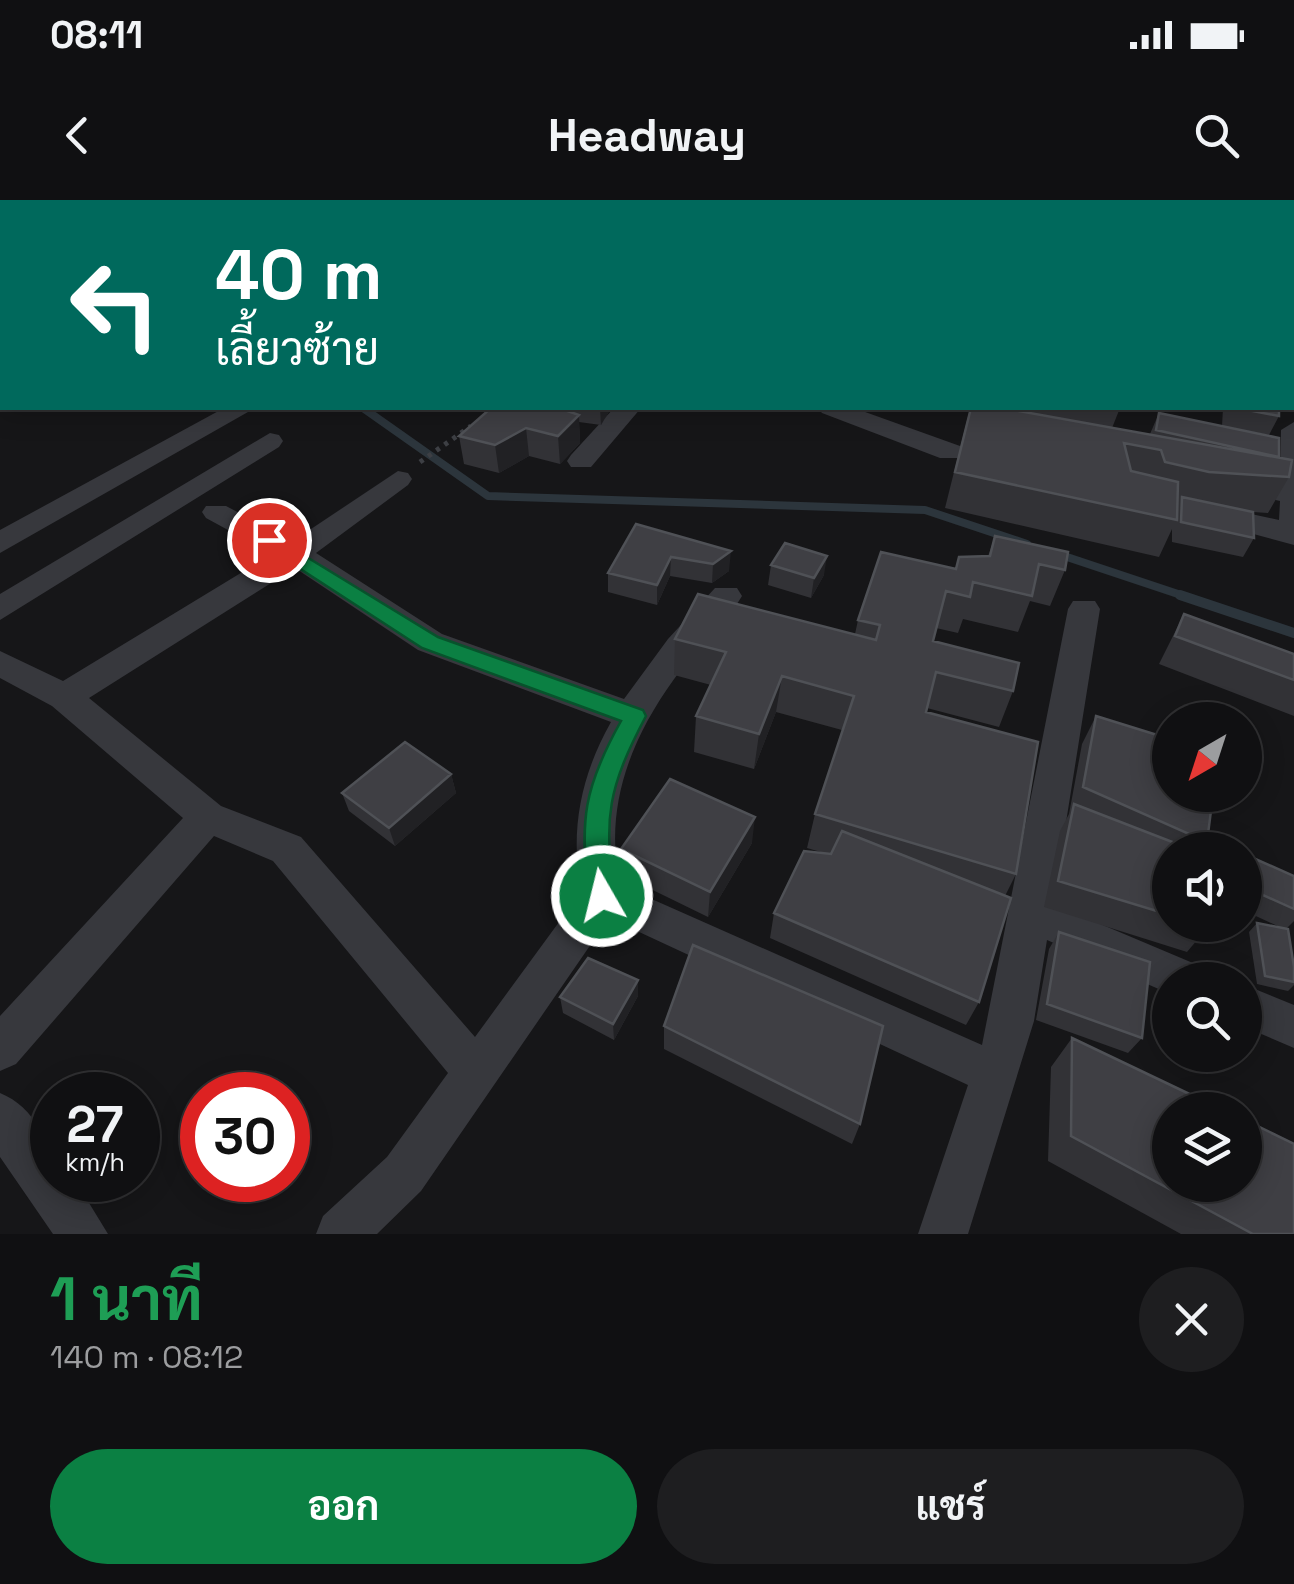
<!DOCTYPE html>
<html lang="th">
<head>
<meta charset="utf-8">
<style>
	body { margin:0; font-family:"Space Grotesk",Sarabun,sans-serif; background:#1e1e20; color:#f1f3f6; height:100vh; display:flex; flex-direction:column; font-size:38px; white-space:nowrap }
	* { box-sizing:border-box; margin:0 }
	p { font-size:32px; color:#9c9d9f }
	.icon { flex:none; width:55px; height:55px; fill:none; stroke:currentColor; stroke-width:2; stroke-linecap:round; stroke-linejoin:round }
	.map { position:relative; height:1034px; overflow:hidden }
	.sheet { display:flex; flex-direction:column; background:#101012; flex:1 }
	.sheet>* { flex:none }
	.top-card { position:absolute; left:0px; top:0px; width:1295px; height:210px; box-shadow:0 5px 25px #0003,0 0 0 2px #303032; background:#00695c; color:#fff; overflow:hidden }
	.needle { width:65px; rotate:219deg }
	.tools { position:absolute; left:1152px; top:502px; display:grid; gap:20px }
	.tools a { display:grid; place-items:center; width:110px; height:110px; border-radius:50%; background:#101012; box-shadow:0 5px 25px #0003,0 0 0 2px #303032; font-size:50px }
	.speed { position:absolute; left:30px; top:872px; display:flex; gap:20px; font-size:50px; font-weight:700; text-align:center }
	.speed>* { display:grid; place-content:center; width:130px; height:130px; border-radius:50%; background:#101012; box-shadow:0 5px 25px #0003,0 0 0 2px #303032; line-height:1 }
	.speed small { font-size:25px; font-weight:400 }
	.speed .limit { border:15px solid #d22; background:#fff; color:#111 }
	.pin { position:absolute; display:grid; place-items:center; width:85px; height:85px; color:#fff; margin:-42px; border:5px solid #fff; border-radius:50%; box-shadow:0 2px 10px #0007 }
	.me { position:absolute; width:110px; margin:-55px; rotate:352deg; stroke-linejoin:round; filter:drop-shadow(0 0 8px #0008) }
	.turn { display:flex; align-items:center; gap:35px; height:210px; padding:0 50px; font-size:45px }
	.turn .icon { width:130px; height:130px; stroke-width:2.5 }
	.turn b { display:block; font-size:70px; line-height:85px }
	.round { display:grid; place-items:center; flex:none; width:105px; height:105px; border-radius:52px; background:#1e1e20 }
	.summary { display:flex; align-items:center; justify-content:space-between; height:170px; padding:0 50px }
	h1 { font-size:60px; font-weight:700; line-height:75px; color:#1e9e55 }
	.primary-button { display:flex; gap:20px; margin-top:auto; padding:20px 50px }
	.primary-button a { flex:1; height:115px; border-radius:60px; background:#0b8043; color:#fff; font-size:40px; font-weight:700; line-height:115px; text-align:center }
	.primary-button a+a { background:#1e1e20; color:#f1f3f6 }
	.status { display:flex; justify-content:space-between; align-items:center; height:70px; padding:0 50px; background:#101012; direction:ltr }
	.status svg { height:28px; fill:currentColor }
	header { display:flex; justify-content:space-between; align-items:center; height:130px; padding:0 50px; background:#101012; font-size:45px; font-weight:700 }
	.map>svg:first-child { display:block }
</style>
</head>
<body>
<div class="status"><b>08:11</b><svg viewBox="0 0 49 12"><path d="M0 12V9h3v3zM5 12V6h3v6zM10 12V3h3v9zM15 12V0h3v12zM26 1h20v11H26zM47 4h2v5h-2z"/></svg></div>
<header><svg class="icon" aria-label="back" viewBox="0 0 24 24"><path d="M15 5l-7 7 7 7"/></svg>Headway<svg class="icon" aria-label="search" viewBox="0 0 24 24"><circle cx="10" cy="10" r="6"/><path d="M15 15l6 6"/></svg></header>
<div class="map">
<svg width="1294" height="1034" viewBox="0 0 1294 1034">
	<rect width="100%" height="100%" fill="#161618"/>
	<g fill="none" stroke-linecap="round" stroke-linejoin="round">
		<!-- stream-far1 -->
		<path stroke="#2c353c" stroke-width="8" d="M363,208L488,296L925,310L1027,344
			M1058,354L1187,397"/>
		<!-- stream -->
		<path stroke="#2c353c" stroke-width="10" d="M1180,395L1294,433"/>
		<!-- path -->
		<path stroke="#3d3f44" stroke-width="5" stroke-dasharray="4 6" stroke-linecap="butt" d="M420,262L471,226"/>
		<!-- minor -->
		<path fill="#37383d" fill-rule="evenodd" d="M676,0H703L705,2H678Z
			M1272,0H1292L1293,2H1274Z
			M1292,125H1294V139H1292Z
			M224,208H255L0,353V330Z
			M614,208H641L591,267H571L567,261L571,255Z
			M818,208H854L960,246L964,252L960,258H940L822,213Z
			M1294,222V345L1209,322L1205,316L1219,307L1279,320L1280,301L1225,288L1221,282L1235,274L1280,283L1281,230Z
			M270,233L279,235L283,241L279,247L0,420V394Z
			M398,271L408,273L412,279L408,285L316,353L442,434L624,499L668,439L715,388H737L742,396L737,404C664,482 596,572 620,685L982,845L1068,409L1073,401H1095L1100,409L1053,704L1200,766L1206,780H1170V794L1047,740L1034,821L968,1034H918L968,885L609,718L421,991L377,1034H316L323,1016L387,957L448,873L273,661L214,636L16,864L0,871V816L183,618L52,506L0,478V451L63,481L272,354L206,318L202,312L206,306H226L293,341ZM295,368L418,450L611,522C580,577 570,631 581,692L475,837L301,637L221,606L89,498Z
			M1245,785L1294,805V848L1245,827Z
			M0,893C35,907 52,945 52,980H75L108,1034H53L0,957Z"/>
	</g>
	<!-- wall -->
	<path fill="#323236" d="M585,0H664V2H581Z
		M1036,0H1092L1091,2H1033H1035Z
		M1163,0H1281V2H1169Z
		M563,208H611L601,225L579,222L580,243L560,264L529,256L499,273L464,264L459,236L563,209Z
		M969,208H1120L1112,228L1150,234L1159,213L1279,257L1289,277L1268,313L1253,312L1254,338L1243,357L1172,342V329L1159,357L945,308L970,208Z
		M1223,208H1279V216L1269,235L1222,226Z
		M636,324L729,371L712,383L670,376L657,405L608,392V373Z
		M995,336L1065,370L1050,406L1030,401L1018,432L963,419L958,433L936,428L933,441L1013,491L999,527L927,508L926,512L1016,674L1005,696L979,802L966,825L770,738L774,713L824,653L807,648L815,614L842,530L776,512L754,569L694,552L696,516L711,485L674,475L675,439L855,434L858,420L956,369L988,356Z
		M771,365L824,375L811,398L768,385Z
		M1184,414L1294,454V516L1159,464Z
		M1096,516L1207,642L1201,650H1170V725H1208V727L1187,752L1044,707L1060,631L1069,614L1082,544Z
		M451,574L456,593L395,646L349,611L342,593Z
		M752,643L708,717L622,675L621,649Z
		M1253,658L1294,676V721L1286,729L1294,767V785L1288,791L1257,784L1249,732L1257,723L1282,728L1245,711V668Z
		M1059,732L1142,838L1128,853L1036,820L1049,749Z
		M638,796L614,840L563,813L560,797Z
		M664,826L860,924L852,944L664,849Z
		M1072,838L1294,1034H1181L1048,961L1051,867Z"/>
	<!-- shaded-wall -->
	<path fill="#212124" d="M644,0H664V2H644Z
		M600,208H611L601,225Z
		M579,215L580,243L560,264L558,236Z
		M526,228L529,256L499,273L495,245Z
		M731,351L729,371L712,383L713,364Z
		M827,356L824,375L811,398L814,378Z
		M671,357L670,376L657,405V385Z
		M782,476L776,512L754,569L759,534Z
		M451,574L456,593L395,646L389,628Z
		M755,617L752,643L708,717L710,692Z
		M638,780V796L614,840L613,824Z"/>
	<!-- building -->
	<path fill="#3f3f44" stroke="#4f5156" stroke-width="2.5" d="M585,0H616L614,2H615H581Z
		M835,0H877L875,2H838L834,1Z
		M896,0H941L950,2H894Z
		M1062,0H1090L1089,2Z
		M1119,0H1141L1169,2H1116Z
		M1195,0H1211L1225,2H1192Z
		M1235,0H1281V2H1249Z
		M1292,47H1294V91H1292Z
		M491,208H559L579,215L558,236L526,228L495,245L459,236Z
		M971,208H1002L1292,260L1289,277L1209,272L1165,262L1161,250L1124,243L1131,271L1178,282L1177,320L955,272Z
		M1237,208H1279V216Z
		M1159,213L1279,238V257L1156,230Z
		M1182,297L1253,312L1254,338L1181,322Z
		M636,324L731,351L713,364L671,357L657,385L608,373Z
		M995,336L1068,352L1065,370L1039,364L1032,396L973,382L970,397L946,391L933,441L1019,463L1013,491L936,472L926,512L1038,542L1016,674L815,614L854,496L782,476L759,534L696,516L726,452L675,439L698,394L876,440L880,425L858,420L881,352L956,369L959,357L990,356Z
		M785,343L827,356L814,378L771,365Z
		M1184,414L1294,454V480L1175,436Z
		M1096,516L1170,539V595H1213L1207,642L1083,587Z
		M405,542L451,574L389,628L342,593Z
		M670,579L755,617L710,692L621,649Z
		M1074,604L1193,650H1170V715L1058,681Z
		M842,631L1011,698L979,802L774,713L804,651L831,654Z
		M1253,658L1294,676V709L1245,687Z
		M1257,723L1288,729L1294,767V782L1265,776Z
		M1059,732L1150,762L1142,838L1047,804Z
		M693,745L883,826L860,924L664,826Z
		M588,758L638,780L613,824L560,797Z
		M1072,838L1223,910H1170V985H1245V920L1294,944V1034H1253L1071,936Z"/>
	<!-- route -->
	<path fill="#0b8043" stroke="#07532c" stroke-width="2.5" d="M269,334L438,437L643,510L646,516C608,588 603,617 615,696L611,705H592L589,696C579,621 584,587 621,521L422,448L262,344V335Z"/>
</svg>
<div class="tools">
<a><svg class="needle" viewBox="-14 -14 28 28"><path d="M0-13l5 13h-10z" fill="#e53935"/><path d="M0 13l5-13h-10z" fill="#9c9d9f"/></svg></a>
<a><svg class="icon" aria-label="sound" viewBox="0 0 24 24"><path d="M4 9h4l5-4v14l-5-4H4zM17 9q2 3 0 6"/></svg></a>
<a><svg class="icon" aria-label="search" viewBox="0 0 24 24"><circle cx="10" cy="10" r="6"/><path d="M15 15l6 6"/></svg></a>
<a><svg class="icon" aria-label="layers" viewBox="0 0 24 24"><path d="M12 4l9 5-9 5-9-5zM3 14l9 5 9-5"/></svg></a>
</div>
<div class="speed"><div>27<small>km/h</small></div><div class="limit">30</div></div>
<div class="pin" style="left:269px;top:340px;background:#d93025"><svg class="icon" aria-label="arrive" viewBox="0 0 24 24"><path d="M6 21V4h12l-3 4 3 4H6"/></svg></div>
<svg class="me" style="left:602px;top:696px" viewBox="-20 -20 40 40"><circle r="17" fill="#0b8043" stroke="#fff" stroke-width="3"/><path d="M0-11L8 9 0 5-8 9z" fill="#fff"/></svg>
<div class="top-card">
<div class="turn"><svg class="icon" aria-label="left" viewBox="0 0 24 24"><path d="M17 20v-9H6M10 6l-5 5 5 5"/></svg><div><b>40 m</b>เลี้ยวซ้าย</div></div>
</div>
</div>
<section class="sheet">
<div class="summary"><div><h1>1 นาที</h1><p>140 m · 08:12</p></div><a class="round"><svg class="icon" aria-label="close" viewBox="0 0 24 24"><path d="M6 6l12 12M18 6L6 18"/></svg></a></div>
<div class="primary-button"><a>ออก</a><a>แชร์</a></div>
</section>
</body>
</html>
